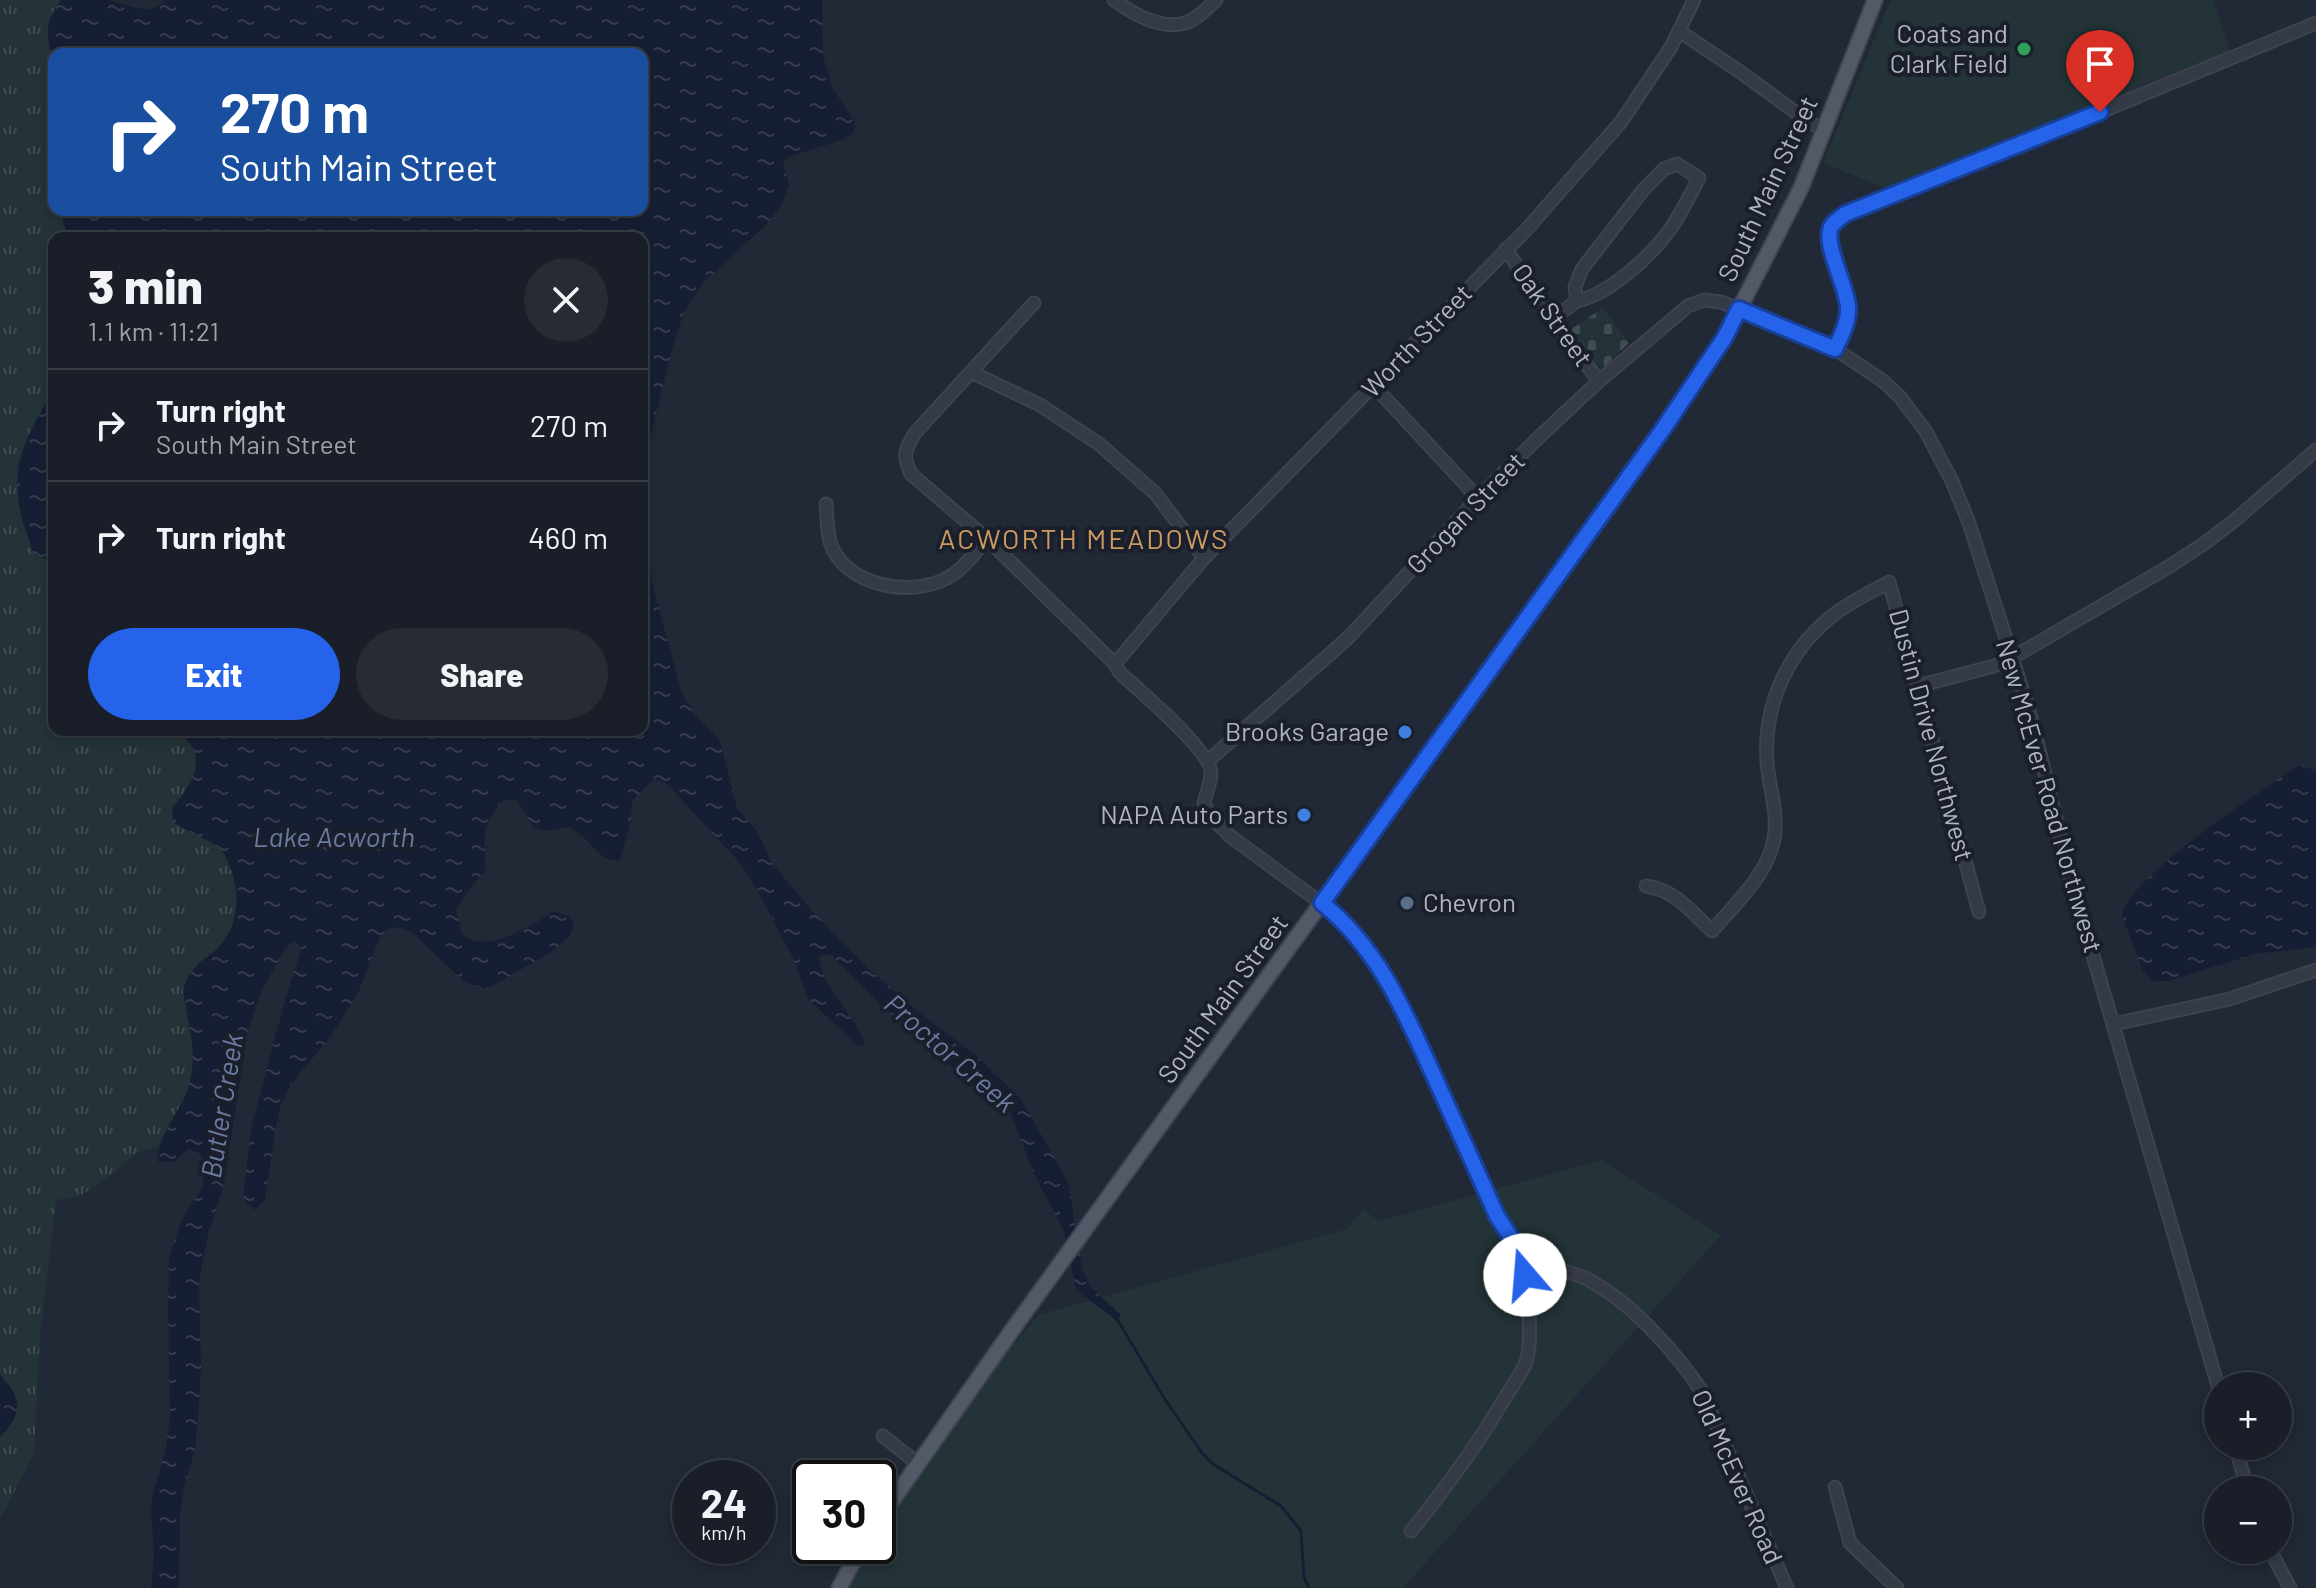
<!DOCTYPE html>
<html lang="en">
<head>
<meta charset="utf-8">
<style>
	body { margin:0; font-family:Barlow,sans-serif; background:#262b34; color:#f1f3f6; height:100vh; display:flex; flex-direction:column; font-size:30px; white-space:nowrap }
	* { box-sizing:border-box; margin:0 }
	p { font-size:26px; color:#9fa2a8 }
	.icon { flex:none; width:44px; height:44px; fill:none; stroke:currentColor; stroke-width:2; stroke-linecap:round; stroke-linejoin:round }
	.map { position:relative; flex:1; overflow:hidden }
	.drawer { position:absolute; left:48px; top:232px; width:600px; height:504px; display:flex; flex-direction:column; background:#191e28; border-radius:16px; box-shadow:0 4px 12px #0003,0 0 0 2px #373c45 }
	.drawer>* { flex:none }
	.guide { position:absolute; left:48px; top:48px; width:600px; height:168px; border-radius:16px; box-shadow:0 4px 12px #0003,0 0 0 2px #373c45; background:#1a4fa0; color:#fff; overflow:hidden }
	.controls { position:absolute; left:2204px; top:1372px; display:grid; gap:16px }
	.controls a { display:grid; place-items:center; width:88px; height:88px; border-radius:50%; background:#191e28; box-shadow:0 4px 12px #0003,0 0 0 2px #373c45; font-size:40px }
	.speed { position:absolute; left:672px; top:1460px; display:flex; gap:16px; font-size:40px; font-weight:700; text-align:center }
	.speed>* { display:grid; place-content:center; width:104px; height:104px; border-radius:50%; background:#191e28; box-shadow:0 4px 12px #0003,0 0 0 2px #373c45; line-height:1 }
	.speed small { font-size:20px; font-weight:400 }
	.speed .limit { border:4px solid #111; border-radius:12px; background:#fff; color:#111 }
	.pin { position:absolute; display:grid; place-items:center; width:68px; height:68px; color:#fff; margin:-82px -34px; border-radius:50% 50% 50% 0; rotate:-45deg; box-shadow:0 0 8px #0007 }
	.pin .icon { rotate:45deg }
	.me { position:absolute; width:88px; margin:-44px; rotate:342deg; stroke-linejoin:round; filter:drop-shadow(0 0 6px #0008) }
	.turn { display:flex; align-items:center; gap:28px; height:168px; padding:0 40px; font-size:36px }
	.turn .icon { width:104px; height:104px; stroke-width:2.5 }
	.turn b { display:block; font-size:56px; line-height:68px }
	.round { display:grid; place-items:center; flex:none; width:84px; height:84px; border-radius:42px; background:#262b34 }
	.summary { display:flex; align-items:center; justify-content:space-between; height:136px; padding:0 40px }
	h1 { font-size:48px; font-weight:800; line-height:60px }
	.primary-button { display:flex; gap:16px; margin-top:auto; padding:16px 40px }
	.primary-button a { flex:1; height:92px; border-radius:48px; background:#2563eb; color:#fff; font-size:32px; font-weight:800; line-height:92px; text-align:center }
	.primary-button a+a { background:#262b34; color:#f1f3f6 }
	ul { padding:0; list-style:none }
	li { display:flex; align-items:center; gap:24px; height:112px; padding:0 40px; border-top:2px solid #373c45 }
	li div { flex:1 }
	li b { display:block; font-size:30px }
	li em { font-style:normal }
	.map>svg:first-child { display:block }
</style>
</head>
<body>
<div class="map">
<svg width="2316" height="1588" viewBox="0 0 2316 1588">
	<defs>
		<pattern id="grass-tufts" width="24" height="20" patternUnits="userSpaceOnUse" patternTransform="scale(2)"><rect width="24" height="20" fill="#233337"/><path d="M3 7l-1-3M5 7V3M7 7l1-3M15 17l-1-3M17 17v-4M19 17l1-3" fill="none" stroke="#404e52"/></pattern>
		<pattern id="cemetery-stones" width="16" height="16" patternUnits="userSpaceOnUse" patternTransform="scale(2)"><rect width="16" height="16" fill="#233337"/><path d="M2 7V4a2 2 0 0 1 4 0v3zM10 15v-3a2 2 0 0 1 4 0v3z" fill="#404e52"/></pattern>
		<pattern id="water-ripples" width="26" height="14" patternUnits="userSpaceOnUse" patternTransform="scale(2)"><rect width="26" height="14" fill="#161e33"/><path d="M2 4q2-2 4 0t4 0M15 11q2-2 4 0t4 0" fill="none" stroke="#353c4f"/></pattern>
	</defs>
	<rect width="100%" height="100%" fill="#212836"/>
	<!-- grass -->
	<path fill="url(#grass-tufts)" d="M0,0H61C45,22 45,35 54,59V210H60L68,238H54V388L28,436L17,465L19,507L33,552L47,560L54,567V730H165L184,737L195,753V774L187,790L172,808L208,841L224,852L236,880L237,908L231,930L218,948L199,962L183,991L195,1062L188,1090L158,1146L140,1152L127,1160L116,1172L80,1196L56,1200L40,1337L34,1454L0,1519Z"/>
	<!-- cemetery -->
	<path fill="url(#cemetery-stones)" d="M1603,308L1629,343L1604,367L1596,365L1570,330Z"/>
	<!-- park -->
	<path fill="#233337" d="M1893,0H2213L2231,54L1894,192L1823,163L1890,1Z
		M1601,1160L1721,1235L1403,1588H838L863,1546H878V1520L934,1440L1038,1315L1347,1229L1363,1209L1379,1221Z"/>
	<!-- water -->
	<path fill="url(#water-ripples)" d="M61,0C76,0 91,0 106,0C127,2 148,19 166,0H822L823,56L833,89L855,122L854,132L842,140L789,157L783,163L789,184L783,202L767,224L702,284L684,312L672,350L642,469V238H68L60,210H642V54H54V59C45,35 45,22 61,0Z
		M54,388V567L47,560L33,553C29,537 21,521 19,505C12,456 32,429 54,388Z
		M642,534L652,583L682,694L696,716L720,740L737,808L757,831L772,863L812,911L868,968L916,1010L979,1058L1021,1099L1069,1184L1082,1269L1090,1286L1121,1315L1117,1321L1076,1290L1064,1231L1034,1174L1008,1107L944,1061L884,1008L831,955L819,956C822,990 856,1013 865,1046L857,1045L809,1000L792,956L759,893L740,863L667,784L654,778L632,802L631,820L620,860C603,862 597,850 586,840C582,835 575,831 569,827L544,831L533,828L525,812L516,800H503C481,826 484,838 486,870L469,890L456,910L462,934C466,936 469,939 473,940C496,948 535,924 554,911L570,917L574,924L570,936L548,954L487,989L463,981L413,933L399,927L388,929L380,937L358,993L331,1036L292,1083L281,1104L275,1132L265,1200L255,1210L247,1204L243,1195L252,1125L285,1000L302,947L294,942L285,949L262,990L248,1030L223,1188L208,1235L199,1282L201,1367L199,1406L195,1450L183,1492L180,1516L179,1588H151L154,1557L151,1509L153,1494L166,1448L170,1416L168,1305L169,1257L183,1217L202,1188L206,1168L199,1153L188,1149L174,1162H158C158,1133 179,1115 188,1089C199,1057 188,1023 183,991C189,966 201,964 217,949C239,928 241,894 230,867C228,862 226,855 222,851C208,838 188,833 173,822L172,808C188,789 211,758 184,737C179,734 170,732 165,730H642Z
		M2298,766H2306L2316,772V947L2255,954L2168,981H2153L2143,971L2122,916C2125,879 2264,789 2298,766Z
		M0,1374C22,1399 24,1413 0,1437Z"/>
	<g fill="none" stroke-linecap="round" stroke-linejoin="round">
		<!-- stream -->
		<path stroke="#161e33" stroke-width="3" d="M1117,1319L1166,1401L1202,1453L1213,1464L1281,1506L1301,1531L1304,1577L1309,1588"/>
		<!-- minor casing -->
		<g stroke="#3e4350" stroke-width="15">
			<path id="minor" d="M1114,0C1133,14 1160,30 1185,23C1197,20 1207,8 1216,0
				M1679,31L1739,71L1810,123L1825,130
				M1677,164L1699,178C1690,195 1682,212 1671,228C1652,255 1610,294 1577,301L1575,287L1582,269L1644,189L1664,169Z
				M1506,249L1552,319L1599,381
				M1034,303L915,433C905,450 902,455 911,474L987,539L1115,664L1120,673C1138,689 1212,752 1211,773C1211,782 1206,794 1204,803L1210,816L1230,836L1340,917L1356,934L1377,963L1406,1015L1497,1216C1506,1229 1514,1244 1528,1255C1544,1268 1566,1270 1585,1278C1593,1282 1600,1287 1607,1291C1641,1314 1678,1356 1701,1390L1787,1588
				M1552,319L1577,301
				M1835,349C1841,336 1849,322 1848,307C1847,286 1823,244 1831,227C1834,222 1840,218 1845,214L1935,180L2316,23
				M971,372L1040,405L1099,444L1155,493L1204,558
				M1374,386L1478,498
				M826,504C827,516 827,530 830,542C844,586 910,598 947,578C962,571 975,552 987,539
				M1115,664L1204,558L1526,230L1621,122L1671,47L1694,0
				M1918,686L1994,666L2012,658L2170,566L2205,543L2235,520L2316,450
				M1208,761L1348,638L1478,498L1538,438L1599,381L1688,306L1704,300L1721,302L1835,349L1883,381L1900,397L1925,430L1952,481L1969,523L2031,717L2071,880L2218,1386
				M1646,886C1675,890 1691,911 1712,931C1733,906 1763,879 1772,847C1781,818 1769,791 1767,762C1763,704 1789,648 1836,613C1852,601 1871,592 1889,582L1979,912
				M2114,1024L2230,999L2316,970
				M883,1436L918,1464
				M2235,1446L2248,1490
				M1835,1487L1850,1543L1897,1588
				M1411,1531C1446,1488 1478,1444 1506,1396C1513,1385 1523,1372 1527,1359C1534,1330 1524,1287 1528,1255
				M2270,1550L2290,1588"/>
		</g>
		<!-- major casing -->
		<g stroke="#3e4350" stroke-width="18">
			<path id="major" d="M878,1521L1015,1326L1619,492L1725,337L1801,188L1875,0
				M839,1588L862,1546"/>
		</g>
		<!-- minor -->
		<use href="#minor" stroke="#353a47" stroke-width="11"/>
		<!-- major -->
		<use href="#major" stroke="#525967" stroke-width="14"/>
	</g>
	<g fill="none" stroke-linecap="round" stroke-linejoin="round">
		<!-- route casing -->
		<g stroke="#184099" stroke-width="20">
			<path id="route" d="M1525,1275L1528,1255L1512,1239L1497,1216C1476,1169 1455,1123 1434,1076C1405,1012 1378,948 1322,903L1661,432L1725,337L1739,309L1835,349C1841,336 1849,322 1848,307C1847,286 1823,244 1831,227C1834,222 1840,218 1845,214L2100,112"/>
		</g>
		<!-- route -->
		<use href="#route" stroke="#2563eb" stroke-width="14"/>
	</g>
	<!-- markers -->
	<circle fill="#2e9e5b" stroke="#1a1f2b" stroke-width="3" cx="2024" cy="49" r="8"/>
	<g fill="#3f7fe0" stroke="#1a1f2b" stroke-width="3">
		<circle cx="1405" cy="732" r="8"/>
		<circle cx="1304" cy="815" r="8"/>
	</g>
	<circle fill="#5c6f8a" stroke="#1a1f2b" stroke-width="3" cx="1407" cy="903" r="8"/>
	<g text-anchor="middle" stroke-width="8" stroke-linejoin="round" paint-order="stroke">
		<!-- poi labels -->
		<g font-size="26" fill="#afb5c3" stroke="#1a1f2b" text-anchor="end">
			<text x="2008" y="43">Coats and<tspan x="2008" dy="30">Clark Field</tspan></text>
			<text x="1389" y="741">Brooks Garage</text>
			<text x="1288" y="824">NAPA Auto Parts</text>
			<text x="1423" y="912" text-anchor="start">Chevron</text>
		</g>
		<!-- street labels -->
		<g font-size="26" fill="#afb5c3" stroke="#1a1f2b">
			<text transform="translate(1768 189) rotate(-65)" y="9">South Main Street</text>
			<text transform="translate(1552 315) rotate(55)" y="9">Oak Street</text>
			<text transform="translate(1417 341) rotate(-46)" y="9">Worth Street</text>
			<text transform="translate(1466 513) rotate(-46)" y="9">Grogan Street</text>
			<text transform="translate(1931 735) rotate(75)" y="9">Dustin Drive Northwest</text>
			<text transform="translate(2049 796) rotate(74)" y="9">New McEver Road Northwest</text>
			<text transform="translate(1223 999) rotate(-54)" y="9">South Main Street</text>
			<text transform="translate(1737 1477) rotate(66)" y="9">Old McEver Road</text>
		</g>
		<!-- neighbourhood labels -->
		<g font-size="28" letter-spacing="2" fill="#cc9b61" stroke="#1a1f2b">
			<text x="1084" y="549">ACWORTH MEADOWS</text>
		</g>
		<!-- water labels -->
		<g font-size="28" font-style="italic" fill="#6a7ba1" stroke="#1a1f2b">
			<text x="334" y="847">Lake Acworth</text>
			<text transform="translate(950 1053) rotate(41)" y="10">Proctor Creek</text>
			<text transform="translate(222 1106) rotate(-81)" y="10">Butler Creek</text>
		</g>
	</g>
</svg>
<div class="controls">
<a>+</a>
<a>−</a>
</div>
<div class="speed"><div>24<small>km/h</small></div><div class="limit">30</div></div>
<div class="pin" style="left:2100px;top:112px;background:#d93025"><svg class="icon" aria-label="arrive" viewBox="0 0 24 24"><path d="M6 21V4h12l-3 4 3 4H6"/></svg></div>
<svg class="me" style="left:1525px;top:1275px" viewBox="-20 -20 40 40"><circle r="19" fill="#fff"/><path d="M0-13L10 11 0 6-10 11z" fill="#2563eb"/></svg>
<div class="guide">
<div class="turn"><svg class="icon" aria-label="right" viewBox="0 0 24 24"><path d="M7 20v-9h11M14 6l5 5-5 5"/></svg><div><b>270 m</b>South Main Street</div></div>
</div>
<section class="drawer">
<div class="summary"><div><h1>3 min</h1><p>1.1 km · 11:21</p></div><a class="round"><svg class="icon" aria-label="close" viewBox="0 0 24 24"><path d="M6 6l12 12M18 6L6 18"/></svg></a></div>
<ul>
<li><svg class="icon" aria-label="right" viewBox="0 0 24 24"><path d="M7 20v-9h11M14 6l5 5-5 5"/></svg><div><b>Turn right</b><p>South Main Street</p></div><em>270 m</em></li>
<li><svg class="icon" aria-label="right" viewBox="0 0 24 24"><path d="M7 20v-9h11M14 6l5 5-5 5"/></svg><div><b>Turn right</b></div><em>460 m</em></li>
</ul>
<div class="primary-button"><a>Exit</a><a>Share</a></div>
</section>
</div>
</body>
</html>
